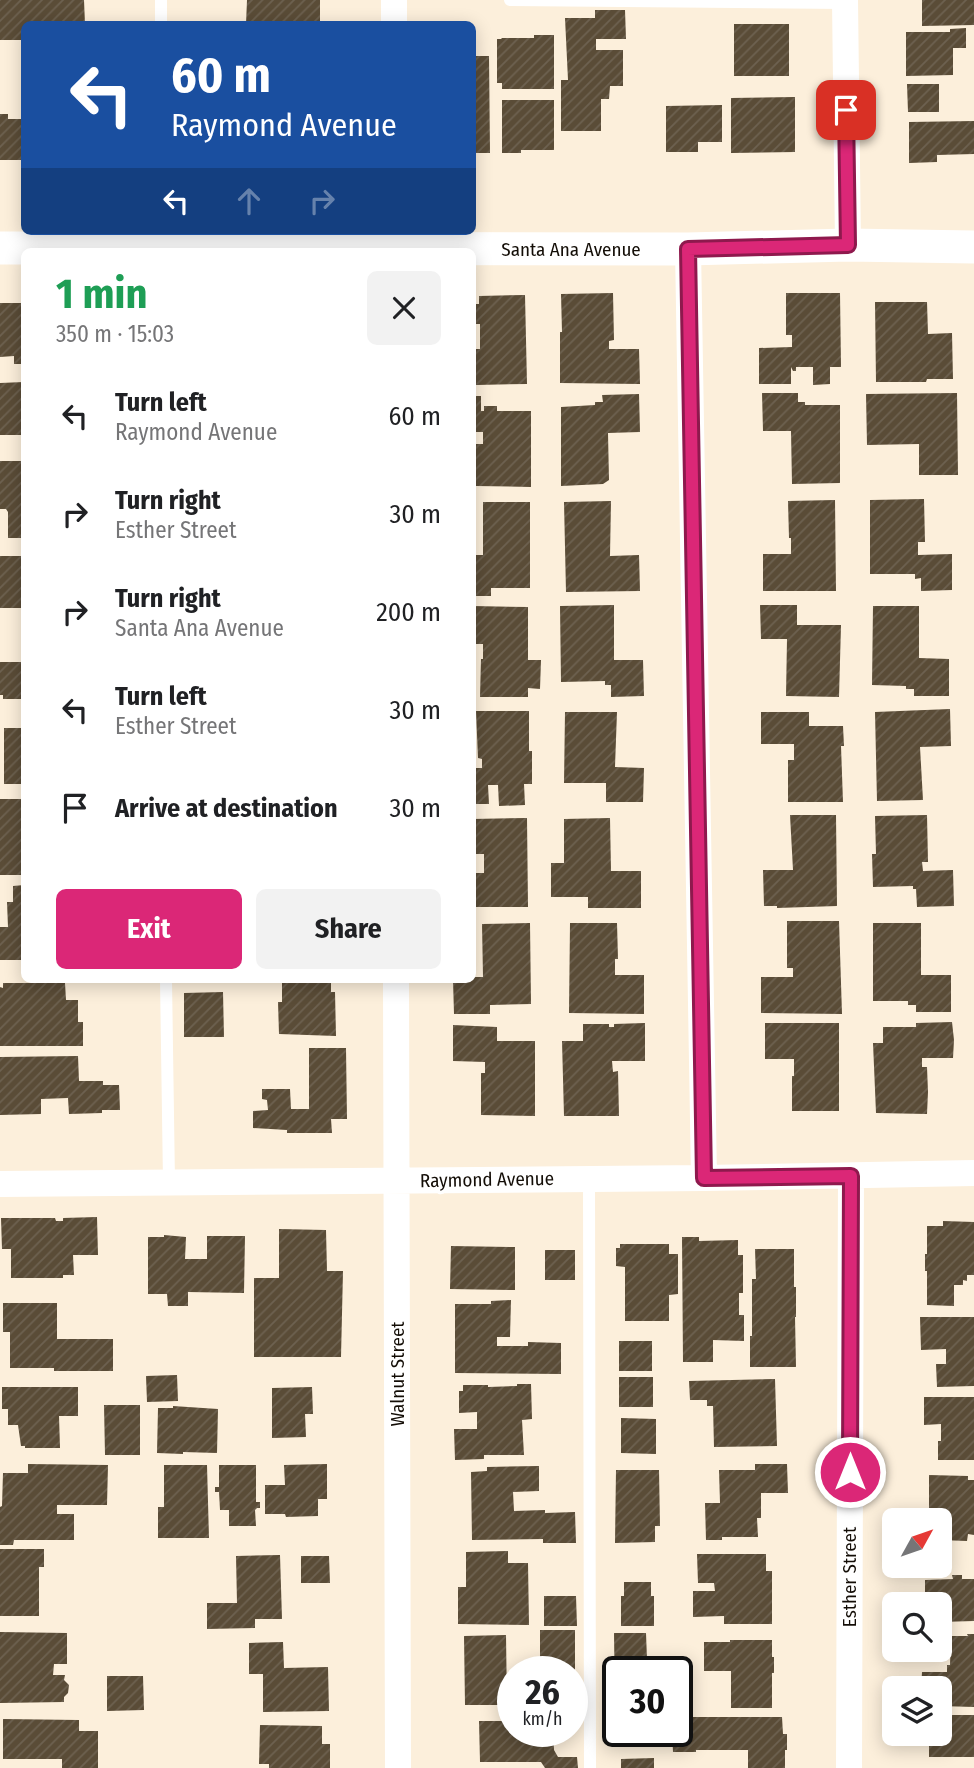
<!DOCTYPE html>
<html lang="en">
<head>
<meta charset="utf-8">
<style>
	body { margin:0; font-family:"Fira Sans Condensed",sans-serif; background:#f2f2f2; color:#202124; height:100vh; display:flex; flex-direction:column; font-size:26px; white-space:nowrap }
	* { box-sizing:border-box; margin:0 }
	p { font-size:23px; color:#757577 }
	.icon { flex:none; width:38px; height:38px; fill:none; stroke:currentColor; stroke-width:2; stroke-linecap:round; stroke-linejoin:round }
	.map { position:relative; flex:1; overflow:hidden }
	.details { position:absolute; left:21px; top:248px; width:455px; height:735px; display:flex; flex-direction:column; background:#fff; border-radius:10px; box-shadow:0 4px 18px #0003 }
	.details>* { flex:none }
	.banner { position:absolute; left:21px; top:21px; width:455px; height:214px; border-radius:10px; box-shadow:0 4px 18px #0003; background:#1a4fa0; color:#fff; overflow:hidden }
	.needle { width:46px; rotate:50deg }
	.tools { position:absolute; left:882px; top:1508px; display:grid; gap:14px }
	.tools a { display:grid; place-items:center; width:70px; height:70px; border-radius:10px; background:#fff; box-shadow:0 4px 18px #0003; font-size:35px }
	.speed { position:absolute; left:497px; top:1656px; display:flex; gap:14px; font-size:35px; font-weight:700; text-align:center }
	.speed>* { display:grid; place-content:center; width:91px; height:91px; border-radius:50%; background:#fff; box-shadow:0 4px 18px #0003; line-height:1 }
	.speed small { font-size:18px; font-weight:400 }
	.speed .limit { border:4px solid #111; border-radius:10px; background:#fff; color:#111 }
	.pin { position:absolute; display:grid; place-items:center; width:60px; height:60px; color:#fff; margin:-30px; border-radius:14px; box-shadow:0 4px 10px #0006 }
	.me { position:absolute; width:77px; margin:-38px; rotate:0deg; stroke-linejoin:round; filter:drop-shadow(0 0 5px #0008) }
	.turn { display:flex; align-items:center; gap:24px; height:147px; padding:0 35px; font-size:32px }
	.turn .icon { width:91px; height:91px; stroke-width:2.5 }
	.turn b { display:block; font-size:49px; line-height:60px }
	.lanes { display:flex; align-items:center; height:66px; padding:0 35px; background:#0003; justify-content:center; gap:35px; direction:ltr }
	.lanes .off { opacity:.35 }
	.round { display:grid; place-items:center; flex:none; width:74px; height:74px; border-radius:10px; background:#f2f2f2 }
	.head { display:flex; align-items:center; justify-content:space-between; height:119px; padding:0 35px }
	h1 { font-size:42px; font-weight:700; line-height:52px; color:#1e9e55 }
	.primary-button { display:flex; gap:14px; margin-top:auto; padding:14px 35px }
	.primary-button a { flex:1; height:80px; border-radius:10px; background:#db2777; color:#fff; font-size:28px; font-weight:700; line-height:80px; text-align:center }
	.primary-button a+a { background:#f2f2f2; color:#202124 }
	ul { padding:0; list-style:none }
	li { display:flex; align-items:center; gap:21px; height:98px; padding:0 35px }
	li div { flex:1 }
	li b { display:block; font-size:26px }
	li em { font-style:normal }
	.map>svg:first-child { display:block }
</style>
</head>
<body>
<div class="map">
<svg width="974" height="1768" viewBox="0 0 974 1768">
	<defs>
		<pattern id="building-hatch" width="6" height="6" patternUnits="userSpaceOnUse" patternTransform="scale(1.75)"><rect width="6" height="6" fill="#5a4c37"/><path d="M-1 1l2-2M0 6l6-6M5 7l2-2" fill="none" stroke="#6d6150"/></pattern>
	</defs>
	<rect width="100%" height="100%" fill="#fcefdb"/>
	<!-- building -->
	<path fill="url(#building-hatch)" d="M0,0H84L85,24H24V40H0Z
		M247,0H320V24H246Z
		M922,0H974V25L922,26Z
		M595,10H625L626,39H596V50H623V86H610L609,99H601V131H561V80H568L565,18H595Z
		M213,21V24H179V22Z
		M734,24H789V76H734Z
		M966,28V48H953V75L906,76V32H950V29Z
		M534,35H554V89H502V83H497V39H502L501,38H534Z
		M472,56H489L490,153H472Z
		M907,84H939V112H908Z
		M795,97V152L731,153V98Z
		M502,100H554V150H521V153H502Z
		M722,105V142H698V152H666V106Z
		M0,114H8V119H24V160H0Z
		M974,121V154L937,155V162L909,163V122Z
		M613,293L614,340L609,341V349H639L640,384L560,383V332H562L561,294Z
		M786,293H840L841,367H830V384L813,385V367H796V371H793L791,367V384H759V348L792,347V335H786Z
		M525,295L527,384L476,385V388H472V349H480V324H475L474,304H479V296Z
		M875,302H927L928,334L952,333L953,379H927L926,382H876Z
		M0,303H24V364H14V356L0,357Z
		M24,382V435H0V383Z
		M762,393H798V402H805V405H840V483L792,484L791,431H763Z
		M957,393L958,475H919V444L867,445L866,394Z
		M639,394L640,432L608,433L609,480L603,484L561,486V407L595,405V402H603L602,395Z
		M472,396H481V411H484V406H497V411H531V487L476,486V444H483V432H472Z
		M0,461H24V538H8V512L6,509H0Z
		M924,499L925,542H918V555L952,554V590L921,591V578L915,579V574H870V500Z
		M835,500L836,591H763V554H791V538H789L788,501Z
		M611,501L610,556L639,555L640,591L566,592L564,502Z
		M483,502H530V588H491V596H472V555H483Z
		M0,556H24V608H0Z
		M614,605V660H643L644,696L611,697V685H605V681L561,682L560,606Z
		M760,605H797V625H841L839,697L786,696L787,639H761Z
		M472,606L528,607V660H541L540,689L528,688V697H480L481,659H483V644H472Z
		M873,606H919V658L949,659V696H914V689H906V686L872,685Z
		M0,662H24V699H3V695H0Z
		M950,709L951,746L920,747L923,800L877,801L875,712Z
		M476,711H529V751H532V784H524L525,805L499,806L498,785H488L489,804H472V768H482V759L478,758Z
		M565,712H617L615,767L644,768L643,802H606V783H564Z
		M761,712H809V726H843L844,746H841L843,802H788V760H794V744H761Z
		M4,728H24V784H4Z
		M0,799H24V875H0Z
		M790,815H836L837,906L777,908V906H764L763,870H793Z
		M927,815L928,862H922L923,871L953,870L954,906L917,907L916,889H913V886L873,887L872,854H876L875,816Z
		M527,818L528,907H472V873H484V854H472V819Z
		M610,818L611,871H641V908H588V897H551V863H564V819Z
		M24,885V960H0V927H8L7,902H13V886Z
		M787,921H839L842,1014L761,1013V977H793V968H787Z
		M530,923L531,1004L490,1005V1014H454L453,980H472V977H483L482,924Z
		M570,923H617L618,959H615V975H644V1014L569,1013Z
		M873,923H921V975H951V1012H916V1005H908V1001H873Z
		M278,980H331V992H335L336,1036L279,1034L278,1002H282V983H278Z
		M3,983H65L66,1000H78V1022H83V1046H0V987L3,988Z
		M223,992L224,1037H184V993Z
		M952,1022L954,1040L953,1058H922V1067H927L928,1092L927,1114L876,1113L873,1043H883V1027H916V1023Z
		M645,1023V1061H612L613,1072L618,1071L619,1116H564L562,1041H583V1024H609V1027H614V1024Z
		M765,1023H839V1111H792V1076H794V1059H765Z
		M453,1025L497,1027V1041H535V1116L481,1115V1073H485V1062L453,1061Z
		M309,1048H346L347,1119H331L332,1133H287V1130L253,1128V1111L268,1110L267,1100L262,1099V1089H290L291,1109H309Z
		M78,1056L79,1081H103V1085H119L120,1110H102V1113L69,1114L68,1098L41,1099V1114L0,1115V1057Z
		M97,1217L98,1255H73L74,1275H63V1278H11V1249H2L1,1218H55L56,1221H63V1218Z
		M943,1221L974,1222V1275H967V1281L963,1280V1285H954V1306L927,1305V1271H925V1254H927V1226H943Z
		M279,1229L326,1230L327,1271H343L341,1357H254V1278H279Z
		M164,1235L186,1237L185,1259H207V1236H245L244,1293L188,1292V1306H168L167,1294H148V1237H164Z
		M682,1237H699V1241L738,1240V1255H743V1293H739V1315H744V1341L713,1340V1362H683Z
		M620,1244H669V1254H678V1294L669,1295V1321H625V1267L616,1266V1248H620Z
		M451,1246L515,1247V1290L450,1289Z
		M755,1249H794V1287H796V1317H795L796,1367H750V1336H752V1279H756Z
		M545,1250H575V1280H545Z
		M511,1300L510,1337H497V1346H528V1342L561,1343V1374L455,1373V1304H491V1301Z
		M3,1303H57V1339H113V1371H54V1368H10V1332H3Z
		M920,1317H974V1386L937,1387L936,1364H946V1349L921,1350Z
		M619,1341H652V1371H619Z
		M177,1375L178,1401L147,1402L146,1376Z
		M619,1377H653V1407H619Z
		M775,1379L777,1446L714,1447L713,1406H707V1400H690L689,1381Z
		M517,1384H531L532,1419L522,1420L524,1455H484V1459L455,1460L454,1429H477V1412L459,1413V1391H463V1385H488V1387L517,1386Z
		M2,1387H78V1416H59L60,1448H25V1446H21L18,1425H8V1409H2Z
		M312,1387L313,1414H305L306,1437L272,1438V1388Z
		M924,1397H974V1460H938V1441H941V1424L924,1425Z
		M104,1405H140V1455H105Z
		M173,1406L218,1409L217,1453L183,1452V1454L157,1453L158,1408H173Z
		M621,1418L656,1419V1454L621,1453Z
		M28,1464L108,1465L107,1505H57V1514H74V1540H14L13,1545H0V1507L2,1506L3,1473H28Z
		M327,1464V1499H318V1516L286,1517L285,1514H265V1485H285L284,1465Z
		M755,1464H787L788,1493H761V1518H757L758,1537H722V1540H706L705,1503H720L719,1470H755Z
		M164,1465H207L209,1538H158V1507H164Z
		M219,1465H256V1502H260V1508H257L255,1510L256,1526H229V1510H220L219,1492H215V1487H219Z
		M539,1466V1491L513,1492L514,1511L545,1510V1513L575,1512L576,1543H543V1539L472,1540L471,1472L487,1471V1467Z
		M616,1470H659L660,1526H655V1542L615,1543Z
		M929,1475L968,1476V1480H974V1535L968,1534L967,1541L940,1540V1521H929Z
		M0,1549H44V1567H39V1616H0Z
		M508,1551V1563H528L529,1625L458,1624V1587H466V1552Z
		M697,1554H766V1571H772V1624H724V1616L693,1617V1591H715L714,1583H698Z
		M280,1555L282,1619H255V1628L207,1629V1603H237L236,1556Z
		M301,1556H329L330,1583H301Z
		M952,1575H962V1579H974V1621L940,1622V1605H925V1580L953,1579Z
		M624,1582H651V1596H654V1626H621V1596H624Z
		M544,1596H576L577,1626H544Z
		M540,1630H575V1671H540Z
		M0,1632L67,1633V1664H54L53,1675H65L64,1680L69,1685L68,1693L64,1697V1702L0,1703Z
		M614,1633H646L647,1659L667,1657L668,1671H618V1706H615Z
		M967,1634H974V1707L940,1706V1689H921L922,1672H947V1665H950L951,1636H968Z
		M506,1635L507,1705H465L464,1636Z
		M730,1640H772V1657H774V1673H772V1708H731V1671H704V1642H730Z
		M283,1642L284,1668L328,1667L329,1711L263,1712V1674H249V1643Z
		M107,1676H143L144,1710L107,1711Z
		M940,1715H974V1757H929V1734H940Z
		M677,1717H782L783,1734H787V1750H785V1768H748V1750H696V1752H673L672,1731H677Z
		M3,1719L79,1720V1731H98V1768H62V1759H3Z
		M479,1721H513V1731H553L554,1750L558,1757H577L578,1768H545L541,1762H480Z
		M260,1725L322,1726V1744H330V1768H269V1764H259Z
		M654,1758V1768H621V1759Z"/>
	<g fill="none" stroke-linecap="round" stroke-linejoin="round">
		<!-- service -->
		<path stroke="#fff" stroke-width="12" d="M510,0L845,3
			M161,24V0
			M166,980L169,1182
			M589,1178L590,1768"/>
		<!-- minor -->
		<path stroke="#fff" stroke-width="26" d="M394,0V24
			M845,0L848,245
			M688,249L704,1178
			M396,980L398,1768
			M0,1184L704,1178L974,1173
			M849,1768L851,1176"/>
		<!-- tertiary -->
		<path stroke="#fff" stroke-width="33" d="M0,248L688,249L848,245L974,247"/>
	</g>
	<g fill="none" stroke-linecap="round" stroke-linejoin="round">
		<!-- route casing -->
		<g stroke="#8e194d" stroke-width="18">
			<path id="route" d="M846,110L848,245L688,249L704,1178L851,1176L850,1472"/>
		</g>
		<!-- route -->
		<use href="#route" stroke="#db2777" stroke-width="12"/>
	</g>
	<g text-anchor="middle" stroke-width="7" stroke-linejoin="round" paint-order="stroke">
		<!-- street labels -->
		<g font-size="19" fill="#130d06" stroke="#fff">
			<text x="571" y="256">Santa Ana Avenue</text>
			<text transform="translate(487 1179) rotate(-1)" y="7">Raymond Avenue</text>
			<text transform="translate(397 1374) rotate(-90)" y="7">Walnut Street</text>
			<text transform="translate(849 1577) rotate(-90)" y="7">Esther Street</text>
		</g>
	</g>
</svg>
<div class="tools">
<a><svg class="needle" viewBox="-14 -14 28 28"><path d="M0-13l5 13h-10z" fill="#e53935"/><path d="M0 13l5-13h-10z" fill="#757577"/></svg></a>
<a><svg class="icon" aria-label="search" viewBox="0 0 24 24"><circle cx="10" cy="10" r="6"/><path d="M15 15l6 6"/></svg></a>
<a><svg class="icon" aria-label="layers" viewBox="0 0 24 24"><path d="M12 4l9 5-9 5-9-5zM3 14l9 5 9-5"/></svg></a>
</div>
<div class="speed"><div>26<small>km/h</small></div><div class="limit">30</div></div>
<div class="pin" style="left:846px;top:110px;background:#d93025"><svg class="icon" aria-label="arrive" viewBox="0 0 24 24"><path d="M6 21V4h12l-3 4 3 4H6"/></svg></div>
<svg class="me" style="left:850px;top:1472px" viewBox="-20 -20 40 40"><circle r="17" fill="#db2777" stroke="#fff" stroke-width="3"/><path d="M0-11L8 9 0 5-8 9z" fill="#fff"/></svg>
<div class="banner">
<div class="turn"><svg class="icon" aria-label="left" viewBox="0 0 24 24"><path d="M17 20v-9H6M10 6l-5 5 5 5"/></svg><div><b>60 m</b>Raymond Avenue</div></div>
<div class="lanes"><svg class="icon" aria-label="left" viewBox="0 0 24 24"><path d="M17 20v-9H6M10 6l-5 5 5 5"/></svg><svg class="icon off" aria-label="ahead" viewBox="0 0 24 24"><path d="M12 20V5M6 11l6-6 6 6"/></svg><svg class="icon off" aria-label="right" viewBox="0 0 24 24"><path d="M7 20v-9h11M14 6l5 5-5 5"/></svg></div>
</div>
<section class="details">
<div class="head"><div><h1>1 min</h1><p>350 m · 15:03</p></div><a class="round"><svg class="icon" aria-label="close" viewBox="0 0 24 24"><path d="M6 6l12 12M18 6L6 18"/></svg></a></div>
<ul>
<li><svg class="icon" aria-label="left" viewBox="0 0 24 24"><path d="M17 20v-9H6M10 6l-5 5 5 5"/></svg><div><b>Turn left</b><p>Raymond Avenue</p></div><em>60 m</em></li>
<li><svg class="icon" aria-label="right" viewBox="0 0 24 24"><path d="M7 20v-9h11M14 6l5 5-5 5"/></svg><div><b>Turn right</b><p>Esther Street</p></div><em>30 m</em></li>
<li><svg class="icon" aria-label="right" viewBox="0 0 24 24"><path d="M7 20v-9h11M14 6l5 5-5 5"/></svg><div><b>Turn right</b><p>Santa Ana Avenue</p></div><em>200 m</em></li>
<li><svg class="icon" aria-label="left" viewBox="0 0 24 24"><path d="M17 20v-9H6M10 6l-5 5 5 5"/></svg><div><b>Turn left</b><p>Esther Street</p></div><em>30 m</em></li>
<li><svg class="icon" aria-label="arrive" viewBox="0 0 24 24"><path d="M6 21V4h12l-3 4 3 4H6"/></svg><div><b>Arrive at destination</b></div><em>30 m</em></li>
</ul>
<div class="primary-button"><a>Exit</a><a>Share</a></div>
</section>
</div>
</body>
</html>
